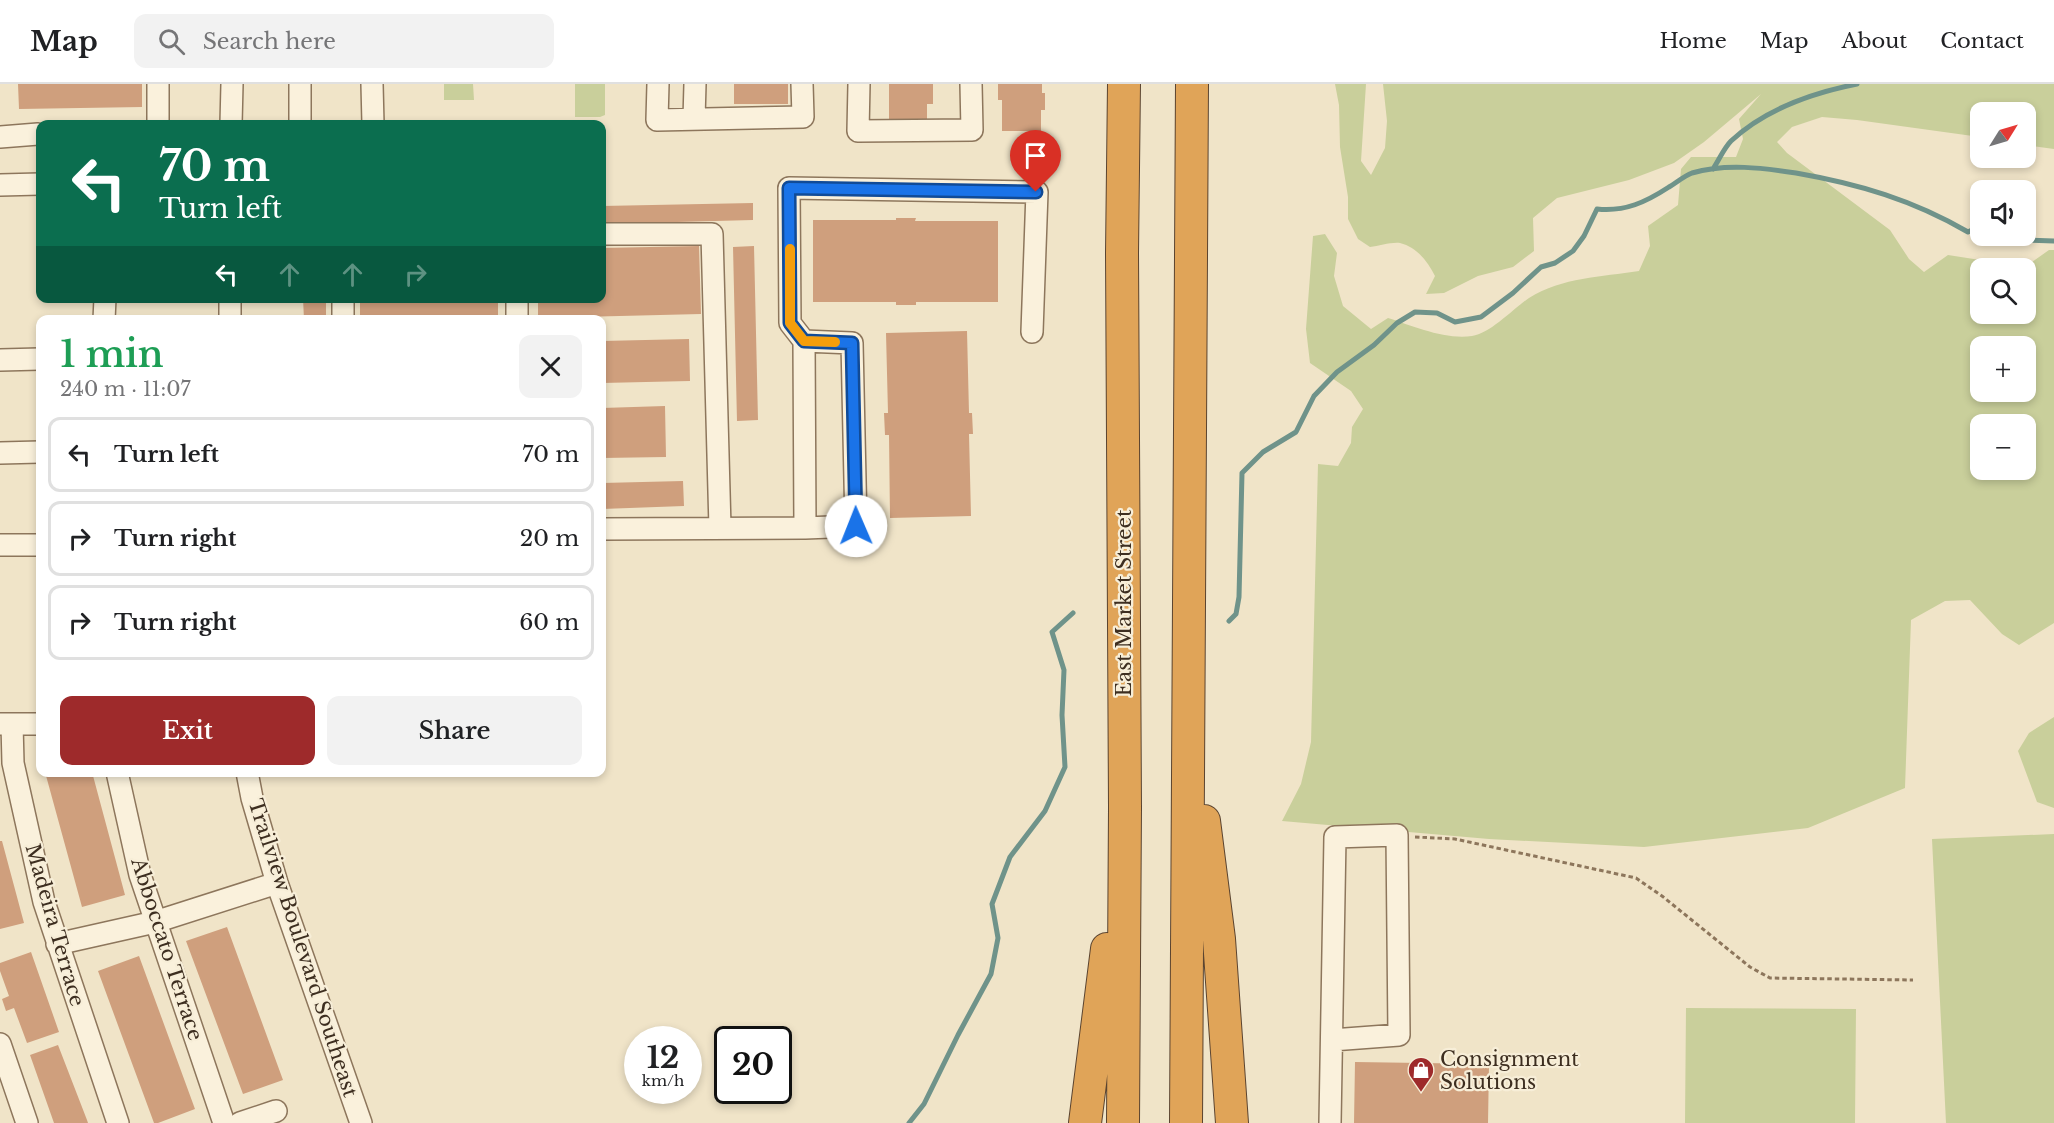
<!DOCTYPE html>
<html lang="en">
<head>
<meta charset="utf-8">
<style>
	body { margin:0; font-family:"Libre Baskerville",serif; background:#f2f2f2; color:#202124; height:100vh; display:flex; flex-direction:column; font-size:22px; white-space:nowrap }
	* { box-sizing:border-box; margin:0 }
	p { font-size:20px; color:#757577 }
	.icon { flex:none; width:33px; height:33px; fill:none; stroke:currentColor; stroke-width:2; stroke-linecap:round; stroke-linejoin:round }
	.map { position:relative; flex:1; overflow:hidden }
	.panel { position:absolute; left:36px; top:231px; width:570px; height:462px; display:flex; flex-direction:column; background:#fff; border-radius:12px; box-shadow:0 3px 9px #0003 }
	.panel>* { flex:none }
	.hud { position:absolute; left:36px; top:36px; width:570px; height:183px; border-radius:12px; box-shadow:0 3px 9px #0003; background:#0b6e4f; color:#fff; overflow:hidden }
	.needle { width:39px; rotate:53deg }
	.buttons { position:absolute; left:1970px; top:18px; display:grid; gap:12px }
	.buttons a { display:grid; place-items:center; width:66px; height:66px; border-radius:12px; background:#fff; box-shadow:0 3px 9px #0003; font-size:30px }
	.speed { position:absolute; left:624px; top:942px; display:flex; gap:12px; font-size:30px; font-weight:700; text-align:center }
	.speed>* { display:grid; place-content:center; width:78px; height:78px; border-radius:50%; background:#fff; box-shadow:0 3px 9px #0003; line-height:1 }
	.speed small { font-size:15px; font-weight:400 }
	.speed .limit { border:3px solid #111; border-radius:9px; background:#fff; color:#111 }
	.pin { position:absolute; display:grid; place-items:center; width:51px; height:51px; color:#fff; margin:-62px -26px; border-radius:50% 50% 50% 0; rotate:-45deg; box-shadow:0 0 6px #0007 }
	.pin .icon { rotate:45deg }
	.me { position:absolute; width:66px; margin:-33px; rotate:359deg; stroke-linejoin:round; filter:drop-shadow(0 0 4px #0008) }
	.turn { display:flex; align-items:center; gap:21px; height:126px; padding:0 24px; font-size:27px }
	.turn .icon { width:78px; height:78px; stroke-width:2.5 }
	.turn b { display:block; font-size:42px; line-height:51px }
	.lanes { display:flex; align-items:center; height:57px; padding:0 24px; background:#0003; justify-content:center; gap:30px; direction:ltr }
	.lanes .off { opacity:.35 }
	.round { display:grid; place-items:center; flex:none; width:63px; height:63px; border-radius:12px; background:#f2f2f2 }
	.summary { display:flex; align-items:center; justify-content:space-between; height:102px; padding:0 24px }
	h1 { font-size:36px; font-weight:600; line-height:45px; color:#1e9e55 }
	.button { display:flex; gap:12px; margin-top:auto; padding:12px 24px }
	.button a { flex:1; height:69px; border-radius:12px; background:#9e2a2b; color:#fff; font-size:24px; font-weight:600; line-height:69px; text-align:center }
	.button a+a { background:#f2f2f2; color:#202124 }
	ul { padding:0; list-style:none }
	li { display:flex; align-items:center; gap:18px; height:75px; margin:0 12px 9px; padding:0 12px; border:3px solid #e0e0e0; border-radius:12px }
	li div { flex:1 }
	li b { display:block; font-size:22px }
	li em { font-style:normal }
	header { display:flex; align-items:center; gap:36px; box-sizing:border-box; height:84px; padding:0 30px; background:#fff; border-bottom:2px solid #e0e0e0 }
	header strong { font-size:28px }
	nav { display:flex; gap:33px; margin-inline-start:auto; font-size:21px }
	.search { width:420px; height:54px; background:#f2f2f2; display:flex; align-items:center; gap:15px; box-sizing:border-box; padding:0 21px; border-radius:12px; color:#757577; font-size:22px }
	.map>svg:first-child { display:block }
</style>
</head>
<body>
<header>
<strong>Map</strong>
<div class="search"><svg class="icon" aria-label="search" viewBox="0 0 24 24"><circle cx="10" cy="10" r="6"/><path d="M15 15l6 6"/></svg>Search here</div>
<nav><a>Home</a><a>Map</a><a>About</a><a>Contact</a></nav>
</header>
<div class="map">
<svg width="2054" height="1039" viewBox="0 0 2054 1039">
	<rect width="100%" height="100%" fill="#f0e4c8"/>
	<!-- green -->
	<path fill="#c9cf9b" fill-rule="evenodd" d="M444,0H473L474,16H444Z
		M575,0H605V31L600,33H575Z
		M1335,0H1366L1361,77L1371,91L1385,64L1387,37L1383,0H2054V65L2025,61V28H1980V53L1857,36L1822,33L1792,43L1777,58L1787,69L1890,146L1909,175L1924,188L1948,171L2025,183L2049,166H2054V539L2019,561L2002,550L1970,516L1945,517L1911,536L1905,704L1808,744L1644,763L1489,755L1282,737L1301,700L1311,658L1318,380L1338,382L1351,359L1352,343L1363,325L1351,307L1310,279L1306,245L1313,152L1325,150L1337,169L1334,192L1343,222L1371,245L1388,234C1413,242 1445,256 1472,252C1490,250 1514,224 1529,214C1563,193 1601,193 1639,187L1650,162L1648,142L1678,121L1681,85L1691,73H1736L1743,55L1739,35L1761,10L1704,58L1674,79L1629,96L1557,114L1533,134L1534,167L1513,183L1478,192L1444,209L1426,210L1435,192C1428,178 1417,163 1400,159C1391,158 1379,162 1370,163L1358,155L1348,135V113L1340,63L1339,21ZM1980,184H2025V230H1980ZM1980,262H2025V308H1980ZM1980,340H2025V386H1980Z
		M2054,633V724L2037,718L2018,667L2029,649Z
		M2054,750V1039H1946L1932,755Z
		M1686,924L1856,925L1855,1039H1685Z"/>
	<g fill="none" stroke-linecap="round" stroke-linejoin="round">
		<!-- stream -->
		<path stroke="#6f938a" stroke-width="5" d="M1713,85C1719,76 1724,64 1731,57C1765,25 1812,9 1857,0
			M2014,152L2024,156L2054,157
			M1229,537L1236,530L1239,513L1242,389L1263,368L1296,348L1314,312L1337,288L1374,261L1397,239L1415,228L1437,229L1455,238L1481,233L1513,209L1541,183L1555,179L1573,167L1584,152L1597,125C1625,128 1646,118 1669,103C1676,99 1684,92 1692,89C1726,79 1763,84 1796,89C1859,100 1913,116 1968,148L1980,142
			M909,1039L924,1020L958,951L991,890L998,854L992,820L1010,773L1045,727L1065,683L1062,631L1064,586L1052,548L1073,529"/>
	</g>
	<!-- building -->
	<path fill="#cf9f7d" d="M18,0H142V23L19,25Z
		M734,0H788V20H734Z
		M889,0H933V20H927V40H889Z
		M998,0H1042V9H1045V26H1041V47H1002V16H998Z
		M753,119V136L602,140V122Z
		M896,134H916L915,137H998V218H916V221H896V218H813V136H896Z
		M699,162L701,230L538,234V214H602V164Z
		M754,162L758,336L737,337L733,163Z
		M303,214H326V236H304Z
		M360,214H498V235L360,236Z
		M967,247L969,329H972L973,350H969L971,432L890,434L889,351H885L884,329H888L886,249Z
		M689,255L690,297L602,299V257Z
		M665,322L666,373L602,374V324Z
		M683,397L684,422L602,425V399Z
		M45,688H92L125,811L82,823Z
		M0,757H2L24,839L0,845Z
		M227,843L283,996L243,1010L186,857Z
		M31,868L59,948L27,959L14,924L6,927L2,915L9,912L0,887V879Z
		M139,872L195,1025L158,1039H154L98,887Z
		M58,961L87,1036L88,1039H54L30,971Z
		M1355,978L1489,980L1488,1039H1354Z"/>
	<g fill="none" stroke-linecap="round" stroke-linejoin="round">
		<!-- minor casing -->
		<g stroke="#8d765c" stroke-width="24">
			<path id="minor" d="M372,0L373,40
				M658,0L657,36L803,33L802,0
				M859,0L858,47L972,46L971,0
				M694,35L695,0
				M158,40V0
				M231,40L232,0
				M300,40V0
				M0,53L38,50
				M0,101L40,100
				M602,150H712L720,444
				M343,214V236
				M517,214V236
				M104,236L105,214
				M230,236V214
				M804,257L790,239L789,104L1037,108L1032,248
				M0,276L40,275
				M0,369L40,368
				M602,445L805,444L856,442L852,259L804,257L805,444
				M0,461H40
				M0,640H40
				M12,640L13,679L44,818L118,1039
				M117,688L140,791L224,1039
				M247,688L252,714L277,799L361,1039
				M57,860L155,838L277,799
				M0,960L27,1039
				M240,1039L276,1027
				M1330,1039L1335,753L1397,751L1399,951L1332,956"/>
		</g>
		<!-- highway casing -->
		<g stroke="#5b4430" stroke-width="34">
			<path id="highway" d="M1204,737L1219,855L1232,1039
				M1085,1039L1107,865
				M1123,1039L1125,724L1122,169L1124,0
				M1186,1039L1192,0"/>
		</g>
		<!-- path -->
		<path stroke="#8d765c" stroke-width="3" stroke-dasharray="4.5 3" stroke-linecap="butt" d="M1415,753L1455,755L1636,794L1662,812L1750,883L1770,894L1913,896"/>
		<!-- minor -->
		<use href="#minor" stroke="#faf1dc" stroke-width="21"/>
		<!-- highway -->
		<use href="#highway" stroke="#e0a458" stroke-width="32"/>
	</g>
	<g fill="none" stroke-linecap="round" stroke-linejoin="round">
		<!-- route casing -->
		<g stroke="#114b97" stroke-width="15">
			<path id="route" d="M856,442L852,259L804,257L790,239L789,104L1036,108"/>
		</g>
		<!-- route -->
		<use href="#route" stroke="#1a73e8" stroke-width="10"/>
		<!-- slow -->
		<path stroke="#f59e0b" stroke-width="10" d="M790,165V239L804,257L835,258"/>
	</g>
	<!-- icons -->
	<defs>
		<g id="shop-pin" transform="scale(1.35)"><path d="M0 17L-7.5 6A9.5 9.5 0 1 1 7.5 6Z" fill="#9e2a2b" stroke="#f7eed8"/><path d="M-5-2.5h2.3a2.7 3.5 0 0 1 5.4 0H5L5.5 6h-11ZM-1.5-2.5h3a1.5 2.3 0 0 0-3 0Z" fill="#fff"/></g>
	</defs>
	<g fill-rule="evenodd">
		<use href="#shop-pin" x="1421" y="986"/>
	</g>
	<g text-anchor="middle" stroke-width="4.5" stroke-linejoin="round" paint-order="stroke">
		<!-- street labels -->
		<g font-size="20" fill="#3d2e20" stroke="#f7eed8">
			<text transform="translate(1124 519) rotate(-90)" y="7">East Market Street</text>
			<text transform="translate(55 841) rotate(74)" y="7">Madeira Terrace</text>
			<text transform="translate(303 864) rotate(72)" y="7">Trailview Boulevard Southeast</text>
			<text transform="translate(167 865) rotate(72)" y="7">Abboccato Terrace</text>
		</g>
		<!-- poi labels -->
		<g font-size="20" fill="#3d2e20" stroke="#f7eed8" text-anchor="start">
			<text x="1440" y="982">Consignment<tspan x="1440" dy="23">Solutions</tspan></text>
		</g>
	</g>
</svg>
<div class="buttons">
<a><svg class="needle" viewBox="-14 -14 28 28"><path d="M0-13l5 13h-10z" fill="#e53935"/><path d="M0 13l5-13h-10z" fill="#757577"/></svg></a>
<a><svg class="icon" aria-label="sound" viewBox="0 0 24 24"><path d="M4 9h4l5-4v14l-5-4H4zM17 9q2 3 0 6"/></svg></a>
<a><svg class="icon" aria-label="search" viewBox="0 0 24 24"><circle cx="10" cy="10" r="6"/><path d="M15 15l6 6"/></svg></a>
<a>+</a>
<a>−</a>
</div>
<div class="speed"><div>12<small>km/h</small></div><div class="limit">20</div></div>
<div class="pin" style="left:1036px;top:108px;background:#d93025"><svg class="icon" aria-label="arrive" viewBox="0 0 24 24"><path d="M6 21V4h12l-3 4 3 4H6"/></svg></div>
<svg class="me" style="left:856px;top:442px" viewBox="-20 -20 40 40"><circle r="19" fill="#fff"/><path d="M0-13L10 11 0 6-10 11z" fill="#1a73e8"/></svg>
<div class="hud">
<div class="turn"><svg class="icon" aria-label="left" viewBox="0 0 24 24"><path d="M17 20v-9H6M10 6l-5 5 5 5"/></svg><div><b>70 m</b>Turn left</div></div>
<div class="lanes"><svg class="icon" aria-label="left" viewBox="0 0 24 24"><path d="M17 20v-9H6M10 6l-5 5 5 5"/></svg><svg class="icon off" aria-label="ahead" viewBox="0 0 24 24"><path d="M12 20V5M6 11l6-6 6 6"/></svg><svg class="icon off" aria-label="ahead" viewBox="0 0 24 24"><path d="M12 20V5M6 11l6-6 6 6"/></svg><svg class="icon off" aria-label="right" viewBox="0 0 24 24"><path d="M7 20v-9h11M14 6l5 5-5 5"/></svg></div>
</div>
<section class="panel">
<div class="summary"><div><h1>1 min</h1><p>240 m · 11:07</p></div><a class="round"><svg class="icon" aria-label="close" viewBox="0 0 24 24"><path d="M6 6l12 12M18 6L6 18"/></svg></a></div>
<ul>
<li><svg class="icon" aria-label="left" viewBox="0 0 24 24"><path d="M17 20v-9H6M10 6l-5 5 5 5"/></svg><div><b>Turn left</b></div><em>70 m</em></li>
<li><svg class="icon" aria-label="right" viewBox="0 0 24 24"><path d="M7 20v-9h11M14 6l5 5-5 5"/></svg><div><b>Turn right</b></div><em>20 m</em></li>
<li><svg class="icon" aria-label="right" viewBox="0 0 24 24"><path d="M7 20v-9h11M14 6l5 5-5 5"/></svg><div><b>Turn right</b></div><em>60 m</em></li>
</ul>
<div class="button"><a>Exit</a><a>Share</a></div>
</section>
</div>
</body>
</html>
